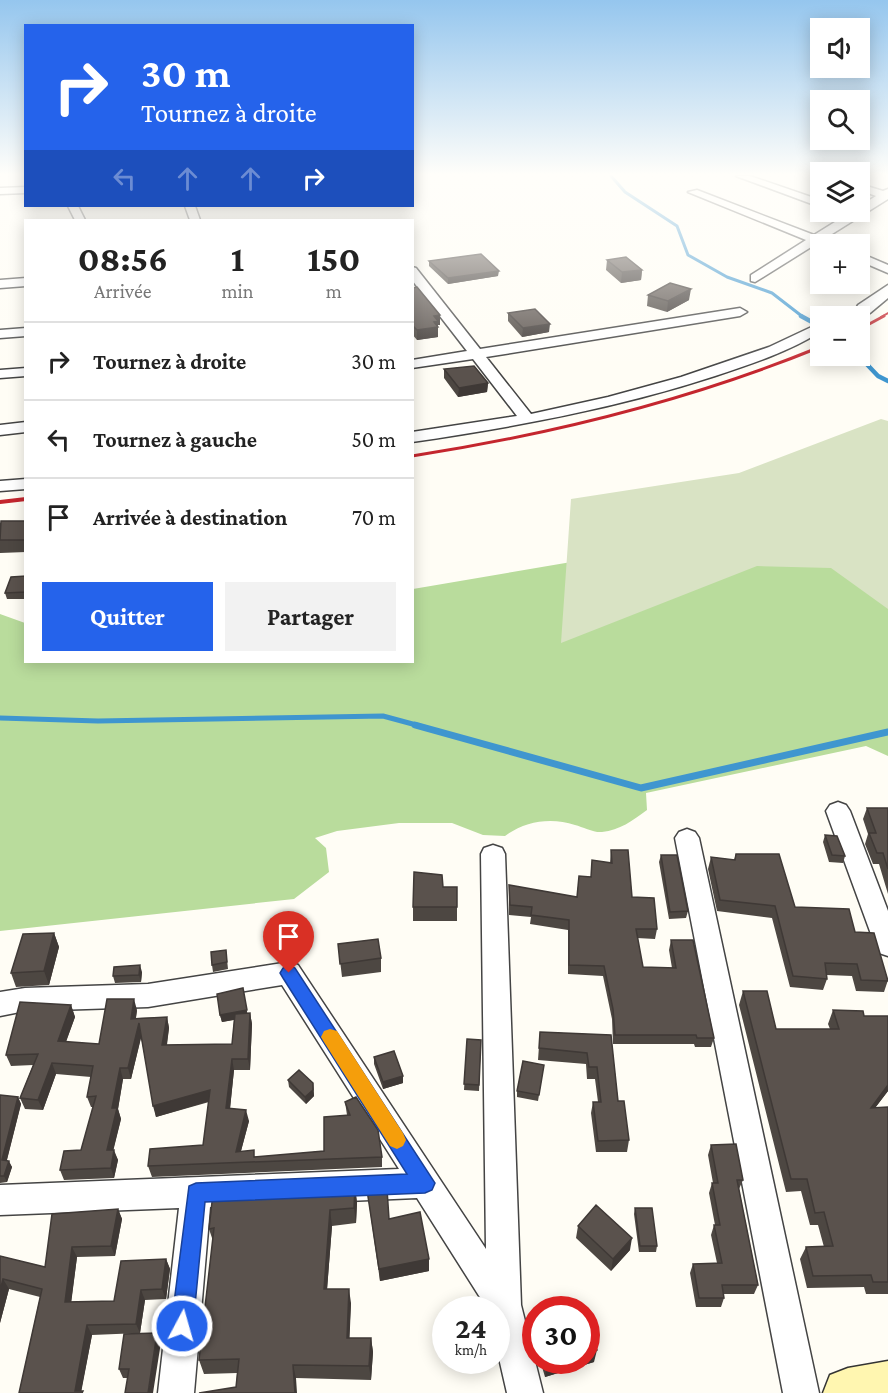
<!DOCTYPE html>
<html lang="fr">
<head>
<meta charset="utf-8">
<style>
	body { margin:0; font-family:"Crimson Pro",serif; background:#f2f2f2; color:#222; height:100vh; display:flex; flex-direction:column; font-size:22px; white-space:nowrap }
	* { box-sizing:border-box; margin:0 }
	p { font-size:20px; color:#767676 }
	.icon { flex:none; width:33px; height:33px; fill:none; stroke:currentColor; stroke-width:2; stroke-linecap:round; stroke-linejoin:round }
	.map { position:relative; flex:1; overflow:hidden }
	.sheet { position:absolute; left:24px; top:219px; width:390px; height:444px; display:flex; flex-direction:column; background:#fff; border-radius:0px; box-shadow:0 3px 15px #0003 }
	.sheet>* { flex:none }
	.banner { position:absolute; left:24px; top:24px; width:390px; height:183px; border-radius:0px; box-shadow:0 3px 15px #0003; background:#2563eb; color:#fff; overflow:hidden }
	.controls { position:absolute; left:810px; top:18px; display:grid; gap:12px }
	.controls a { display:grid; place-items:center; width:60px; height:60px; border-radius:0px; background:#fff; box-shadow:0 3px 15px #0003; font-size:30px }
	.speed { position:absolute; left:432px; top:1296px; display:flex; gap:12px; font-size:30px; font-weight:700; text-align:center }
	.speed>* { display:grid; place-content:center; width:78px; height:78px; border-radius:50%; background:#fff; box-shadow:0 3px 15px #0003; line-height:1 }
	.speed small { font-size:15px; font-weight:400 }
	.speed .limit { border:9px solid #d22; background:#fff; color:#111 }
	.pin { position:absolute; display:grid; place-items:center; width:51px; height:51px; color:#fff; margin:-62px -26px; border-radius:50% 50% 50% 0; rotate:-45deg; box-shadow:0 0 6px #0007 }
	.pin .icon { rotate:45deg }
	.me { position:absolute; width:66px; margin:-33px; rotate:6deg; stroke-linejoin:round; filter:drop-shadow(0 0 4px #0008) }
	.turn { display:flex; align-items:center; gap:21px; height:126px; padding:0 18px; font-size:27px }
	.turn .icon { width:78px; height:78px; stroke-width:2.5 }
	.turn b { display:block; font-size:42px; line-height:51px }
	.lanes { display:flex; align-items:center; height:57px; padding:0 18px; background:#0003; justify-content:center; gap:30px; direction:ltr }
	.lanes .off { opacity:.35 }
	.eta { display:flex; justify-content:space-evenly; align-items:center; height:102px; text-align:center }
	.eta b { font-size:36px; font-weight:700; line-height:42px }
	.button { display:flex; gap:12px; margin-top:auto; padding:12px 18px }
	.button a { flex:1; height:69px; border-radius:0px; background:#2563eb; color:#fff; font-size:24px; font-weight:700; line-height:69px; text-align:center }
	.button a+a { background:#f2f2f2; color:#222 }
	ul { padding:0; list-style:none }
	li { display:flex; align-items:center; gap:18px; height:78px; padding:0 18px; border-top:2px solid #e0e0e0 }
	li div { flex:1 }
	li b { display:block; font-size:22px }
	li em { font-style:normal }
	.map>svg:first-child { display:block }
</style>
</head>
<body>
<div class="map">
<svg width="888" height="1393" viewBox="0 0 888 1393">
	<rect width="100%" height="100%" fill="#fffdf5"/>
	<!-- forest -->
	<path fill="#b9dc9c" d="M771,528L888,569V756L866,746L646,793L647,810C632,821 620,830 602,832C594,833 583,827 575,825C551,817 525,821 505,836L483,835L452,823H399L337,831L315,838L326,848L329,872L294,899L0,931V614L25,623L26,662H412L413,589Z"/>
	<!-- cemetery -->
	<path fill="#d9e3c4" d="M881,419L888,421V609L831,568L757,566L561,643L571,499L739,473Z"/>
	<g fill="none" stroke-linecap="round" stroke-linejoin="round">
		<!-- stream-far3 -->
		<path stroke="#3f96cf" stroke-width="3" d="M611,176L625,192L677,226L688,255L727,277L772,293L803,317"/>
		<!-- stream-far2 -->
		<path stroke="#3f96cf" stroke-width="4.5" d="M801,316L812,322
			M859,356L878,376L888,381"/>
		<!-- stream-far1 -->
		<path stroke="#3f96cf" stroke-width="5" d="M0,718L98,721L383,716L420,726"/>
		<!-- stream -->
		<path stroke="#3f96cf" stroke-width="7" d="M415,725L641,788L888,732"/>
		<!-- minor casing -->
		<g stroke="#444" stroke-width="3">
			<path id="minor" d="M736,176H750L820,200V207Z
				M860,184L883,191L888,189V199L824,239L832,244H816L755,282L751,281V275L806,240L688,192L697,190L814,235L851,212H860V206L876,196L860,190Z
				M26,187V193L0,194V188Z
				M68,206H78L85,220H75Z
				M185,206H195L200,220H190Z
				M860,253L888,265V273L860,261Z
				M412,267L416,268L480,349L740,308L747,312L740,316L486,357L531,414L608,397L681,377L769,347L820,323V332C788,352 751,364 715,376C617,408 515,427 412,442V432L517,416L473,359L412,368V360L467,351L412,280Z
				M26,278V286L0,288V280Z
				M864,305L871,309C862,317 849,317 838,316Z
				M26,328V336L0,338V330Z
				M26,368V376L0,378V370Z
				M26,422V432L0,435V425Z
				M26,479V489L0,491V481Z
				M838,802L846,805L850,811L888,911V956L879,953L875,945L826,811L830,805Z
				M687,829L695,832L699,838L819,1393H783L675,838L679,832Z
				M493,845L502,848L505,854L521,1305L543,1393H507L496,1345V1310H488L417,1198L210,1207L194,1393H158L179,1208L0,1215V1185L399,1169L282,985L148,1007L25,1011L0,1016V992L25,988L148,984L289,962L298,965L486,1249L481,854L484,848Z"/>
		</g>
		<!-- tertiary casing -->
		<g stroke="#444" stroke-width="3">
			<path id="tertiary" d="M888,285V298L870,313H858L856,309L858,305Z"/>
		</g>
		<!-- secondary casing -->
		<g stroke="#333" stroke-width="3">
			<path id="secondary" d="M888,1361V1393H823L830,1375L848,1368Z"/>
		</g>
		<!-- minor -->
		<use href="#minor" fill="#fff" fill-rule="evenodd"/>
		<!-- tertiary -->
		<use href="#tertiary" fill="#fff" fill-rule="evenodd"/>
		<!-- secondary -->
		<use href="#secondary" fill="#fff6b0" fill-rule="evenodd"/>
		<!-- rail-far2 -->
		<path stroke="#c4262e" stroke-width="2" d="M881,317L888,313"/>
		<!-- rail-far1 -->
		<path stroke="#c4262e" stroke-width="3" d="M860,329L884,316
			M412,456C553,434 688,401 820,347"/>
		<!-- rail -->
		<path stroke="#c4262e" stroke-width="4" d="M0,502L26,499"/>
	</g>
	<!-- wall -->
	<path fill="#4d4742" d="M607,260L642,270L641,280L621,283L606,270Z
		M429,261L498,276L448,284L429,266Z
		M412,288L440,315V325H438V337L417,340L412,334Z
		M648,295L689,300L667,312L647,306Z
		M508,313L549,332L522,337L508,321Z
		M444,369L488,383L487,392L458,397L444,378Z
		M26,521V552L0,553V523Z
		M26,576V599H7L5,593Z
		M867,808H888V894L879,864H873L865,844L868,834L863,819Z
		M825,835L845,856L843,863L829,862L823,842Z
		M611,850L632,897L657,929L655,939L637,938L643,967L672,968L669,950L671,940L714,1038L711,1047H695L694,1044H613L612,1019L603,976L568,974V930L530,924L531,917L509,915V885L577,897L579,876L591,877L610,863Z
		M736,854L795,907L855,932L888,980L884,992L856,991L852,976L827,975V979L823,990L790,987L772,918L717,911L708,869L711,857L734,860Z
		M661,855L688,911L686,918L669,919L659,862Z
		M443,887H457V921H413V907Z
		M54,933L59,947L49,985L16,987L11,973Z
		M338,944L381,958V972L342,977Z
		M226,950L228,969L213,972L212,965Z
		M142,972L141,982L115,983L113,976Z
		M743,991L776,1029H830L828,1024L833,1010L864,1016H888V1091L875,1108L888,1107V1294H866L864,1287L807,1288L800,1259L806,1247H824L818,1225H810L801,1191L786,1192L739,1005Z
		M71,1005L75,1017L66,1042L99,1044L137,1010L136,1018L167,1017L169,1028L167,1045L232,1044L234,1020L222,1022L220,1015L250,1013L252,1024L250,1070H234L230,1108L249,1121L241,1151L256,1157L324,1151L347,1115L345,1102L382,1157V1167L152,1177L148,1166L203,1145L209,1102L156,1117L141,1037L131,1079H123L118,1109L121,1119L113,1150L118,1160L114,1178L64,1180L60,1170L81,1150L93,1107H91L87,1097L91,1077L56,1074L43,1110L25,1109L20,1098L33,1065L11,1066L6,1055Z
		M540,1032L611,1035L618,1101L629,1140L627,1152H596L591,1113L593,1102H598L595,1079H587L586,1064L538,1060Z
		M467,1039L481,1040L479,1091L464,1090Z
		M374,1057L403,1076V1083L383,1089L374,1064Z
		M544,1065L538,1101L517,1097V1091Z
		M288,1080L313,1083L314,1096L306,1104L289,1087Z
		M0,1095L18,1097L21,1104L7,1160L12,1167L7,1182L0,1183Z
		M711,1145L743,1180L739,1189L758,1285L754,1294H724V1298L721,1307H696L690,1273L693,1264L717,1263L711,1235L714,1225H715L709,1193L712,1183H713L708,1155Z
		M355,1187L357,1203L356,1223L332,1226L327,1289L351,1303L349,1338H371L373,1352L371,1380L296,1378L236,1387L237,1373L204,1374L199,1360L213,1241L209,1229Z
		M367,1190L389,1219L429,1259V1271L380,1281Z
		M635,1208L657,1246L656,1252H639L634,1214Z
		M118,1209L122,1219L115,1256L77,1257L71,1302L114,1301L166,1259L170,1269L166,1299L145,1300L140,1333L92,1335L81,1391L19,1393L40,1297L9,1289L0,1323V1256L45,1267Z
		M578,1226L630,1250L611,1271L576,1238Z
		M157,1333L161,1342L127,1378H123L119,1369Z
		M540,1360H586L594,1362L545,1377Z"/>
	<!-- shaded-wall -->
	<path fill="#3f3936" d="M642,270L641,280L621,283L622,272Z
		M499,271L498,276L448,284V278Z
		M691,289L689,300L667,312L668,301Z
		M440,315V325H438V337L417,340V330L434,316Z
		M550,324L549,332L522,337L523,328Z
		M488,383L487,392L458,397L459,388Z
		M54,933L59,947L49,985L44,971Z
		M140,965L142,972L141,982L139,975Z
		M244,995L248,1017L222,1022L220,1015Z
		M134,999L137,1010L134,1030L131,1019Z
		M71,1005L75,1017L62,1052L58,1041Z
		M250,1013L252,1024L250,1070L248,1059Z
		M167,1017L169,1028L165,1056L162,1045Z
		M139,1023L142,1034L131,1079L128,1068Z
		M232,1059L234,1070L229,1119L226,1108Z
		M52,1063L56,1074L43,1110L38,1100Z
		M120,1068L123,1079L118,1109L121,1119L111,1160L107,1150L112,1108Z
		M403,1076V1083L383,1089V1082Z
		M313,1083L314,1096L306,1104L305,1097Z
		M888,1085V1091L865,1121L871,1108Z
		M210,1090L213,1100L156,1117L153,1106Z
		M18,1097L21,1104L5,1167L2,1160Z
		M246,1110L249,1121L238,1162L236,1152Z
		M114,1150L118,1160L114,1178L111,1168Z
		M9,1161L12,1167L7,1182L4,1176Z
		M355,1187L357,1203L356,1223L354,1208Z
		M118,1209L122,1219L115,1256L111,1246Z
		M330,1210L332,1226L326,1303L324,1289Z
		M632,1238L630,1250L611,1271L613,1259Z
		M72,1247L77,1257L70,1312L65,1302Z
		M166,1259L170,1269L166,1299L162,1289Z
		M429,1259V1271L380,1281L379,1269Z
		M3,1279L9,1289L0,1323V1291Z
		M349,1289L351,1303L349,1352L347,1338Z
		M141,1290L145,1300L140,1333L136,1324Z
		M87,1325L92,1335L81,1393L75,1391Z
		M157,1333L161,1342L153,1393H148Z
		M371,1338L373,1352L371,1380L369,1366Z
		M597,1350L594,1362L545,1377L547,1365L563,1360H586V1353Z
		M293,1365L296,1378L297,1393H295Z"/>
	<!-- building -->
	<path fill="#5a524d" stroke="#3f3936" stroke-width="1.5" d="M481,254L499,271L448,278L429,261Z
		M626,257L642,270L622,272L607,260Z
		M670,283L691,289L668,301L648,295Z
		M417,287L440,315L434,316L438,321L434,322L438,327L417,330L412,325V288Z
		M535,309L550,324L523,328L508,313Z
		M474,366L488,383L459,388L444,369Z
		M1,521H26V540H0Z
		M26,576V592L5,593L11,577Z
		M867,808H888V869L883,853H877L869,833H876Z
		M825,835L837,836L845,856L832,855Z
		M611,850H628L632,897L654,898L657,929H636L643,967L676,968L671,940H693L714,1038H697L696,1035H615L613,1009L604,966L569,965V920L531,915L532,907L510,905L509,885L577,897L579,876L591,877L592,860L612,863Z
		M736,854H779L795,907L849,909L855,932L874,933L888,981L861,980L857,964L825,963L827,979L793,976L775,906L720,900L711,857L735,860Z
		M661,855H677L688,911L670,912Z
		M414,872L442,875L443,887H457V907H413Z
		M54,933L44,971L11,973L23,934Z
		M378,939L381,958L340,964L338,944Z
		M226,950L227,962L212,965L211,952Z
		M140,965L139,975L113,976L114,967Z
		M243,988L247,1010L220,1015L217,994Z
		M743,991H767L776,1029H839L833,1010L863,1011L864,1016H888V1085L871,1108L888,1107V1282H873L871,1275L813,1276L806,1247L833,1246L824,1212L815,1213L807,1179H791Z
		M107,999H134L131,1019L167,1017L162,1045L232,1044L235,1014L250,1013L248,1059H232L226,1108L246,1110L236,1152L254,1150V1157L324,1151V1117L350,1115L345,1102L356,1097L378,1130L382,1157L148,1166L150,1149L203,1145L210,1090L153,1106L139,1023L128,1068H120L112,1108H117L107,1150H114L111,1168L60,1170L64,1151L81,1150L96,1096L87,1097L93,1066L52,1063L38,1100L20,1098L38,1054L6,1055L20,1002L71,1005L58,1041L99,1044Z
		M540,1032L611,1035L618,1101H624L629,1140L598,1141L593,1102H601L597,1067H589L587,1053L539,1048Z
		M467,1039L481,1040L479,1085L464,1084Z
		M394,1051L403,1076L383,1082L374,1057Z
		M523,1061L544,1065L539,1095L517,1091Z
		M299,1070L313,1083V1090L305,1097L288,1080Z
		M0,1095L18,1097L2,1160L9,1161L4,1176H0Z
		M736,1144L743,1180H737L758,1285H722L724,1298H699L693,1264L722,1263L714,1225H720L712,1183H718L711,1145Z
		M355,1187L354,1208L330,1210L324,1289H349L347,1338H371L369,1366L293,1365L295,1393H199L236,1387L239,1359L199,1360L214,1228L209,1229L213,1193Z
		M387,1189L389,1219L420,1212L429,1259L379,1269L367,1190Z
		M596,1205L632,1238L613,1259L578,1226Z
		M635,1208H652L657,1246H640Z
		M118,1209L111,1246L72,1247L65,1302L114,1301L121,1261L166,1259L162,1289L141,1290L136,1324L87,1325L75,1391H83L82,1393H19L42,1289L3,1279L0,1291V1256L45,1267L52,1214Z
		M586,1321L597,1350L586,1353Z
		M157,1333L148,1393H125L129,1369H119L124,1334Z
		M546,1360H563L547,1365Z"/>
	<!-- sky -->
	<linearGradient id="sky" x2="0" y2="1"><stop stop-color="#95c6ee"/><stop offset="0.47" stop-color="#fffefa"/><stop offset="1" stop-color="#fffefa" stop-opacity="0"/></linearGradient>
	<rect width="888" height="371" fill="url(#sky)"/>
	<!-- route -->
	<path fill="#2563eb" stroke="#184099" stroke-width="1.5" d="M289,965L295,968L435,1183L432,1190L425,1193L205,1202L193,1326L190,1334L182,1337L175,1334L171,1326L189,1186L196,1183L407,1174L283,978L280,973L283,968Z"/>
	<!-- slow -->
	<path fill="#f59e0b" d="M330,1029L337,1031L403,1133L406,1140L403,1146L397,1149L390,1146L324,1042L321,1037L324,1031Z"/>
</svg>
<div class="controls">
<a><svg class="icon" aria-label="sound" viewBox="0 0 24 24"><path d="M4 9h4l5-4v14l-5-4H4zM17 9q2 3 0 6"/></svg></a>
<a><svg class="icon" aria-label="search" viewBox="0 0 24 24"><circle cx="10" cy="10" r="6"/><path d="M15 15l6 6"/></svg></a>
<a><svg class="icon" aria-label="layers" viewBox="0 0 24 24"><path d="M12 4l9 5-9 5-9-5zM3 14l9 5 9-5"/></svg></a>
<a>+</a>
<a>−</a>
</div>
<div class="speed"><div>24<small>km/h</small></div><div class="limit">30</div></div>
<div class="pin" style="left:289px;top:973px;background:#d93025"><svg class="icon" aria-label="arrive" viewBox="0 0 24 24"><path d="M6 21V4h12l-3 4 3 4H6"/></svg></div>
<svg class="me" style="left:182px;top:1326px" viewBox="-20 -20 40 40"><circle r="17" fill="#2563eb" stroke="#fff" stroke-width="3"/><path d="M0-11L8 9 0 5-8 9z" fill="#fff"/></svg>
<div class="banner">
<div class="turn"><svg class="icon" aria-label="right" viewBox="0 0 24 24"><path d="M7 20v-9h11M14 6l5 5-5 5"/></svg><div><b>30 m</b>Tournez à droite</div></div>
<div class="lanes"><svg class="icon off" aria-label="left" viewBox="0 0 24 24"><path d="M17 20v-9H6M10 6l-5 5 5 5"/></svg><svg class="icon off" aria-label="ahead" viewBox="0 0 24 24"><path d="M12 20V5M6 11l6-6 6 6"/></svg><svg class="icon off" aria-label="ahead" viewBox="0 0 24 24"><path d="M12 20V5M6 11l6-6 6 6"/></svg><svg class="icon" aria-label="right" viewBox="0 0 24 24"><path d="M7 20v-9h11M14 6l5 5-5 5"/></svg></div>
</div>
<section class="sheet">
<div class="eta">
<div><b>08:56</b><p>Arrivée</p></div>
<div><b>1</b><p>min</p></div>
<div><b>150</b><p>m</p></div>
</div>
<ul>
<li><svg class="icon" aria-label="right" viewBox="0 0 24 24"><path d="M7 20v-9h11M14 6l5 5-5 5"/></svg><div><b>Tournez à droite</b></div><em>30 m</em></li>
<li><svg class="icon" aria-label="left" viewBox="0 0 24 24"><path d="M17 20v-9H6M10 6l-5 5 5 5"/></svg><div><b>Tournez à gauche</b></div><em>50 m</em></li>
<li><svg class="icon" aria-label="arrive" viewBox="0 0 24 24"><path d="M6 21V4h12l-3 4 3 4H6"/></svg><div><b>Arrivée à destination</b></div><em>70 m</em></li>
</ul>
<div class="button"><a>Quitter</a><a>Partager</a></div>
</section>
</div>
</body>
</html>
